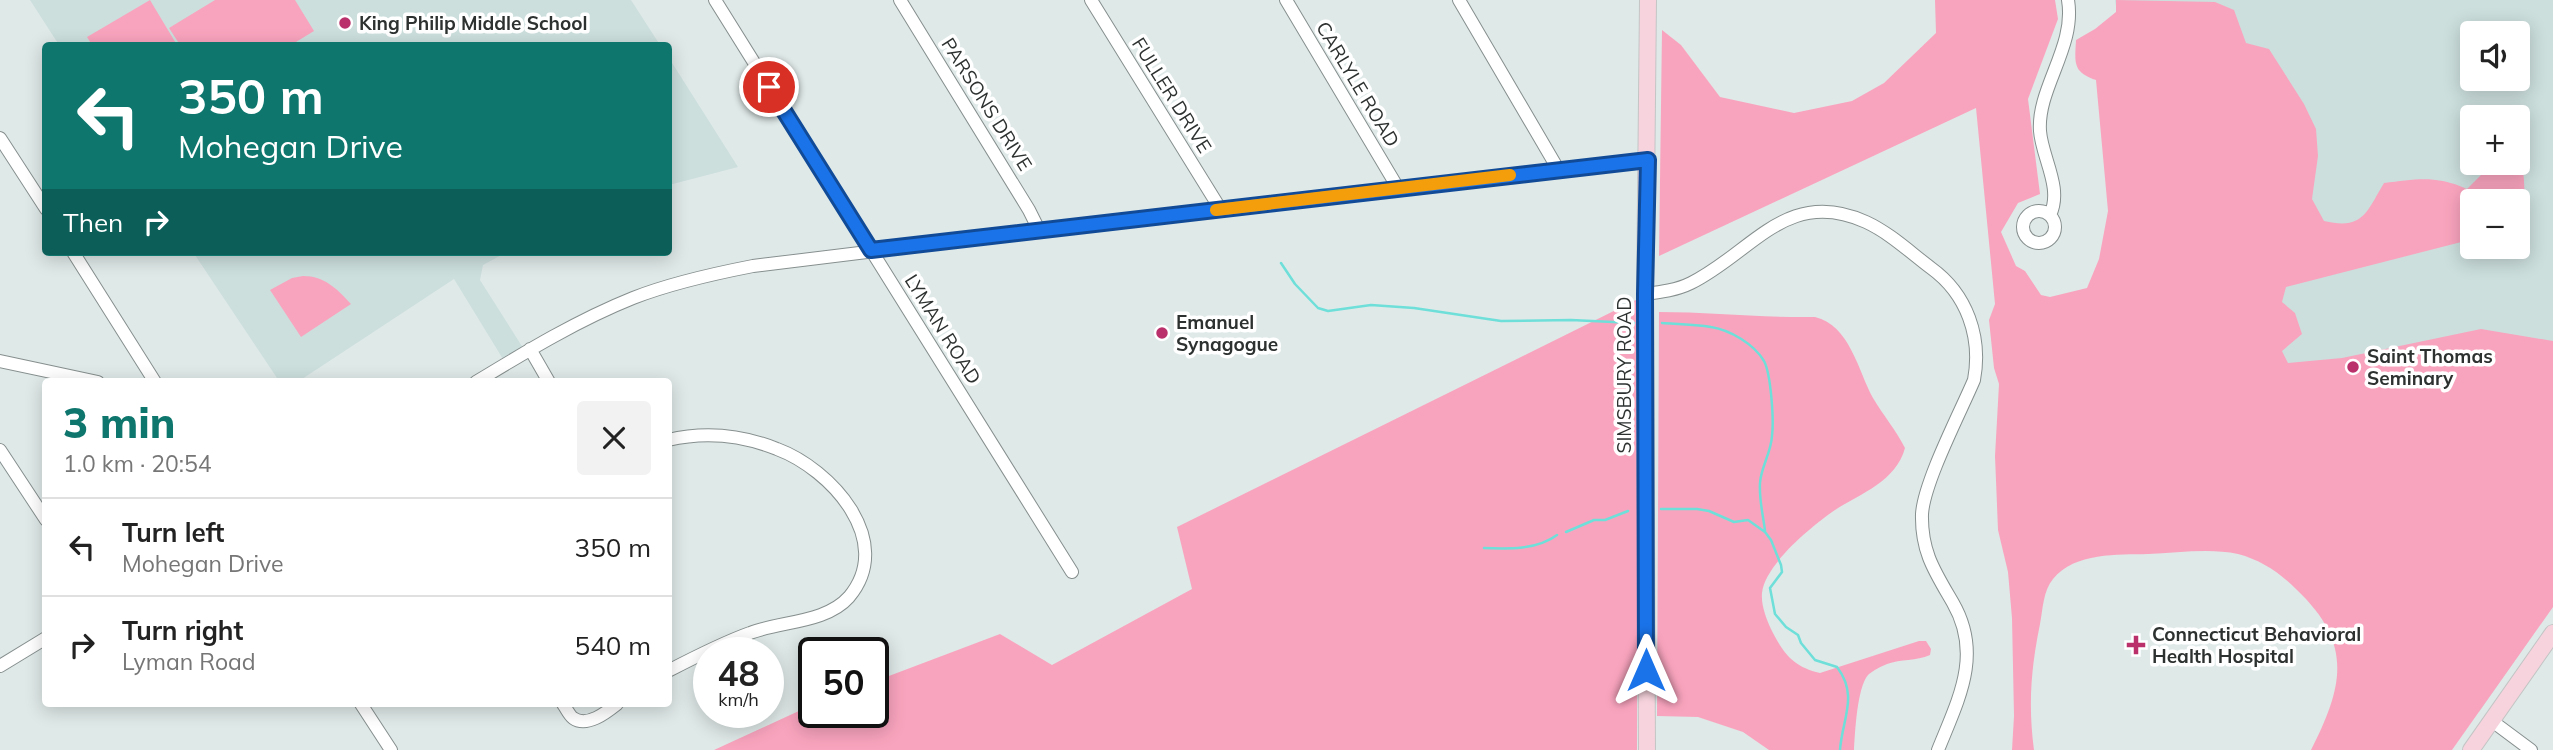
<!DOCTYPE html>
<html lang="en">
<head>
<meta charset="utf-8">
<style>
	body { margin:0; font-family:Mulish,sans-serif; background:#f2f2f2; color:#222; height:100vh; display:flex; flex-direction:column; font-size:26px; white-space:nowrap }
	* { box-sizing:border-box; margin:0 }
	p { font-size:23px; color:#767676 }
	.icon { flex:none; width:38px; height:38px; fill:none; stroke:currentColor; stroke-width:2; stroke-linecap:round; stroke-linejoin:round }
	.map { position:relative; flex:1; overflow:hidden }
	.details { position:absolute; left:42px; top:378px; width:630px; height:329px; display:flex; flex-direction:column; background:#fff; border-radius:7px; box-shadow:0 4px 18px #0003 }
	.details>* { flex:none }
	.banner { position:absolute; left:42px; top:42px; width:630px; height:214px; border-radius:7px; box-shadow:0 4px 18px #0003; background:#0f766e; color:#fff; overflow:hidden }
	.controls { position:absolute; left:2460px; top:21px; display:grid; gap:14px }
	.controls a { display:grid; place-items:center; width:70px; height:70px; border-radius:7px; background:#fff; box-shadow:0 4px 18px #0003; font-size:35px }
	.speed { position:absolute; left:693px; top:637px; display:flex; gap:14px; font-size:35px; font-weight:700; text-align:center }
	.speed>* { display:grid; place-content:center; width:91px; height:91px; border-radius:50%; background:#fff; box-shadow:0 4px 18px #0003; line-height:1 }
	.speed small { font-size:18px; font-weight:400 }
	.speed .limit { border:4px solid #111; border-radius:10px; background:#fff; color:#111 }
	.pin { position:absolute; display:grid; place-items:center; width:60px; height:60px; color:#fff; margin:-30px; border:4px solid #fff; border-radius:50%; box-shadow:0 2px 7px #0007 }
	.me { position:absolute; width:77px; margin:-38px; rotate:0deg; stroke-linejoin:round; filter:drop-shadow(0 0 5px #0008) }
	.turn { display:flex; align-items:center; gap:24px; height:147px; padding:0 21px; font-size:32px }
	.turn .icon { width:91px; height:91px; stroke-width:2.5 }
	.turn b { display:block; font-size:49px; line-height:60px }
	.then { display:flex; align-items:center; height:66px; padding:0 21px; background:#0003; gap:14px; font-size:26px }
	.round { display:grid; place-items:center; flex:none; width:74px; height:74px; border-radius:7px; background:#f2f2f2 }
	.overview { display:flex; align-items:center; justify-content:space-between; height:119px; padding:0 21px }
	h1 { font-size:42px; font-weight:800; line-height:52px; color:#0f766e }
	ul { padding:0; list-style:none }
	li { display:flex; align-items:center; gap:21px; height:98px; padding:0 21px; border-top:2px solid #e0e0e0 }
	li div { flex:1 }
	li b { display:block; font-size:26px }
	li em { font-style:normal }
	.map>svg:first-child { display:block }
</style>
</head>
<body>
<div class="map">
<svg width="2553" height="750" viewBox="0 0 2553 750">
	<rect width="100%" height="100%" fill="#dfe9e8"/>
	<!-- built -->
	<path fill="#ccdfdd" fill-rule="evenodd" d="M30,0H631L660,45H59Z
		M2115,0H2553V606L2479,712L2157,486L2145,193ZM2473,33H2518V79H2473ZM2473,117H2518V163H2473ZM2473,201H2518V247H2473Z
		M669,58L738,167L669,185Z
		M193,252H507L483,265L480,280L525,351L506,364L454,279L299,381H279Z"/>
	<!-- green -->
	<path fill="#f9a4be" d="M150,0L177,45H92L87,37Z
		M215,0H295L314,31L291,45H180L169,28Z
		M1935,0H2055L2058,19L2028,99L2040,194L2018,203L2001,232L2016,266L2025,271L2041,295L2050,297L2087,288L2099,259L2108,211L2096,80C2072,72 2075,62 2076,40L2095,29L2116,12V0L2215,2L2234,10L2246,43L2269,49L2304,104L2316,129L2318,156L2312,199L2324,221C2363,230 2366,213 2384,183C2416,179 2436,175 2467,189L2482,174L2487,163H2518V147C2525,173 2528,200 2518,226V201H2473V239L2286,287L2282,302L2295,313L2302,334L2282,351L2288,363L2342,358L2481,329L2553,341V607L2452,750H2311C2344,685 2353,643 2296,589C2280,573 2261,560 2238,554C2210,548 2177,553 2148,554C2118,555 2075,552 2053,579C2043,591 2043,609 2040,624C2031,668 2028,705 2034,750H2012L2014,716L2012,618L2008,572L1998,530L1995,456L1999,384L1994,368L1989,320L1995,304L1976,108L1659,256L1662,30L1681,45L1720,97L1794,113L1852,101L1884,83L1936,33Z
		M303,276C325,276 337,289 351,304L301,337L270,290L292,278Z
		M1638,299L1637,750H714L814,704V712H873V682L1000,634L1052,665L1192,589L1177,527Z
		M1659,312C1711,312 1763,318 1815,317C1850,325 1858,371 1873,398C1883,415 1896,430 1905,448C1896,481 1862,493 1835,510C1812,526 1765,564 1762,593C1761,605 1766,618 1771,629C1783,653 1793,667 1820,673L1919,641H1926L1931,649L1930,655C1916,661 1901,659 1887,664C1882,666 1872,671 1868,675C1857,688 1855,733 1854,750H1769L1743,732L1698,717L1657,716Z"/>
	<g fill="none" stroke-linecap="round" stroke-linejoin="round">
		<!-- stream -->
		<path stroke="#6edfd9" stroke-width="2.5" d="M1281,263L1295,284L1318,308L1328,311L1371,305L1414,308L1501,321L1571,320L1634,323
			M1662,323C1678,324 1695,324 1711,327C1730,330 1754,344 1764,361C1771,374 1774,420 1772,436C1771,453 1761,467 1760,483C1759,500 1763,514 1765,531
			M1661,509H1697L1709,511L1734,522L1748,520L1765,532L1771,540L1781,565L1782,572L1770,588L1775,614L1786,627L1798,635L1801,643L1815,660L1837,667C1859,696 1842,719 1840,750
			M1566,532L1594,520H1605L1628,511
			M1484,548C1508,549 1537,550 1557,535"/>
		<!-- minor casing -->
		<g stroke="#868f8e" stroke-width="14">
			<path id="minor" d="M715,0L1072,572
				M900,0L1029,210L1039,230
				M1091,0L1221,210
				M1286,0L1398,188
				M1459,0L1558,169
				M0,138L46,209
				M2023 227a16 16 0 1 1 32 0a16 16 0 1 1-32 0Z
				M2050,215C2063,188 2042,158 2040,131C2037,88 2076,47 2068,0
				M73,252L155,382
				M1645,294C1661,292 1677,290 1691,283C1752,253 1787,186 1866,222C1890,233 1911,253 1931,268C1967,294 1982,337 1974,380C1960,413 1924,482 1922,514C1921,552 1935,572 1953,603C1983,655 1958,700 1938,750
				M530,349L549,382
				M0,361L98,382
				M476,382C527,351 578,320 633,298C671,283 712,274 753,266L1193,212L1648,161
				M668,440C706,431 742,435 777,449C831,469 896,541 849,597C826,623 781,621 750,633C722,643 695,657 668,671
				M0,450L46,520
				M0,666L46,638
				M361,704L391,750
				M563,704C566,708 569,715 573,718C587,728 607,712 617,704
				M2492,721L2531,750"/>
		</g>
		<!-- major casing -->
		<g stroke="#c4c5c5" stroke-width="18">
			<path id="major" d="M1647,750L1645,294L1648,0
				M2471,750L2553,633"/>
		</g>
		<!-- minor -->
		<use href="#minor" stroke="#fff" stroke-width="12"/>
		<!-- major -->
		<use href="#major" stroke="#f6d3dd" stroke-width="16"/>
	</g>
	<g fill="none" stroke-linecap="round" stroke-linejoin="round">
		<!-- route casing -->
		<g stroke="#114b97" stroke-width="18">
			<path id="route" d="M769,87L871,250L1648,160L1645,294L1646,670"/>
		</g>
		<!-- route -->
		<use href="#route" stroke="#1a73e8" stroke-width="12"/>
		<!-- slow -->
		<path stroke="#f59e0b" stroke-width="12" d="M1216,210L1510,175"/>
	</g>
	<!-- markers -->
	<g fill="#ba306b" stroke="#fff" stroke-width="2.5">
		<circle cx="345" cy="23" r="7"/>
		<circle cx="1162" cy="333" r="7"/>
		<circle cx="2353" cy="367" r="7"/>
		<path d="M2132.5 634.5h7v7h7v7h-7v7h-7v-7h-7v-7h7z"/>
	</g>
	<g text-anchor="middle" stroke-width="7" stroke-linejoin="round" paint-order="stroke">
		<!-- poi labels -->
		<g font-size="19" font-weight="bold" fill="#2d3130" stroke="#fff" text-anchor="start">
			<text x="359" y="30">King Philip Middle School</text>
			<text x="1176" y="329">Emanuel<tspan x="1176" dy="22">Synagogue</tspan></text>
			<text x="2367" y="363">Saint Thomas<tspan x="2367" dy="22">Seminary</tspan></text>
			<text x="2152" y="641">Connecticut Behavioral<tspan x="2152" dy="22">Health Hospital</tspan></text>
		</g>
		<!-- street labels -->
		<g font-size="19" fill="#2d3130" stroke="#fff">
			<text transform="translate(1358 84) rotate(59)" y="7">CARLYLE ROAD</text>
			<text transform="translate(1172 95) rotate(58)" y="7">FULLER DRIVE</text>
			<text transform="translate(987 104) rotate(58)" y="7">PARSONS DRIVE</text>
			<text transform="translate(943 329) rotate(58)" y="7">LYMAN ROAD</text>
			<text transform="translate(1624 375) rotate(-90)" y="7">SIMSBURY ROAD</text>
		</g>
	</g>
</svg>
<div class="controls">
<a><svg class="icon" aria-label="sound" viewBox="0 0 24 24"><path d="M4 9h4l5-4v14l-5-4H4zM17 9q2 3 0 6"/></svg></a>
<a>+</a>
<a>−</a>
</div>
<div class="speed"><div>48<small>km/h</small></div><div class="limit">50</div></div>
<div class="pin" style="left:769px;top:87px;background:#d93025"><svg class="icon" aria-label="arrive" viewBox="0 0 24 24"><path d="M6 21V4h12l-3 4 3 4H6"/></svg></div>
<svg class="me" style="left:1646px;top:670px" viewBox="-20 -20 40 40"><path d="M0-17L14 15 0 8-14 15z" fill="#1a73e8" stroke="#fff" stroke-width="4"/></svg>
<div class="banner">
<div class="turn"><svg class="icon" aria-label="left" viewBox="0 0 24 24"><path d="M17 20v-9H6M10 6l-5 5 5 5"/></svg><div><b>350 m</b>Mohegan Drive</div></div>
<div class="then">Then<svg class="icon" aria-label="right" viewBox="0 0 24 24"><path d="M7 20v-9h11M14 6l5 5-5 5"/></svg></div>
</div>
<section class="details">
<div class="overview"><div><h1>3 min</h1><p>1.0 km · 20:54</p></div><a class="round"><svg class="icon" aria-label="close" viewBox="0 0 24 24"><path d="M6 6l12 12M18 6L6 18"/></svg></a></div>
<ul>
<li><svg class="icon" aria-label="left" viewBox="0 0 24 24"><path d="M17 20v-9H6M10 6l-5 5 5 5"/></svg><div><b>Turn left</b><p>Mohegan Drive</p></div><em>350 m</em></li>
<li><svg class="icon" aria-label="right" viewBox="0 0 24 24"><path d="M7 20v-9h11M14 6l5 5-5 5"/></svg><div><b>Turn right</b><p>Lyman Road</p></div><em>540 m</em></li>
</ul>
</section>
</div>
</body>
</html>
